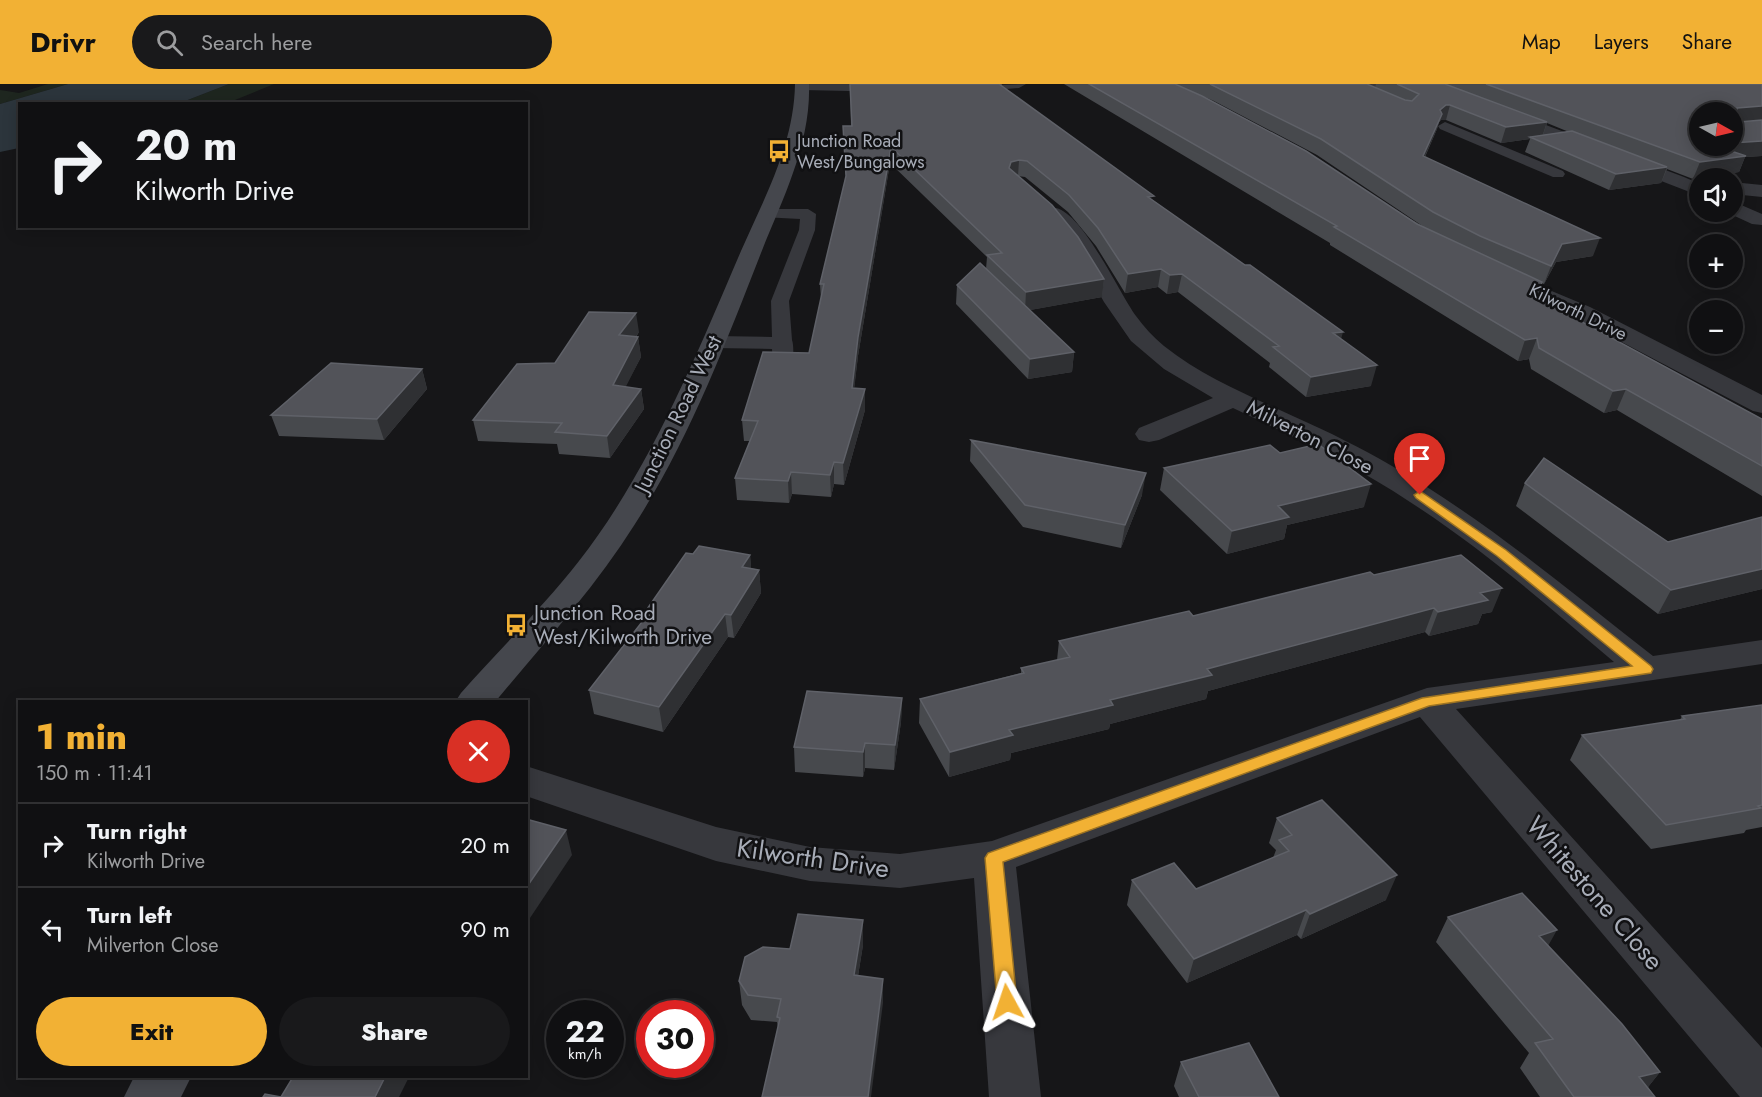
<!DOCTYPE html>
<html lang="en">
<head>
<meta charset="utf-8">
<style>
	body { margin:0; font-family:Jost,sans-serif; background:#19191b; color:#f1f3f6; height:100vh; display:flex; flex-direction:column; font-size:22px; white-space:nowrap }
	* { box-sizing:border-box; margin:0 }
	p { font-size:20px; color:#9c9d9f }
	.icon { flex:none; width:33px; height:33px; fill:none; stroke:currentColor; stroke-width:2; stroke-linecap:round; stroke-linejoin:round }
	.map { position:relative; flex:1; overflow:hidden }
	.drawer { position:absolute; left:18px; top:616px; width:510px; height:378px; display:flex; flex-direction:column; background:#101012; border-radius:0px; box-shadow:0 3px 15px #0003,0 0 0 2px #303032 }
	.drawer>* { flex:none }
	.banner { position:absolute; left:18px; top:18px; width:510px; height:126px; border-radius:0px; box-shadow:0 3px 15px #0003,0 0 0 2px #303032; background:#101012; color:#f1f3f6; overflow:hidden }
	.needle { width:39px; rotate:98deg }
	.buttons { position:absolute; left:1689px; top:18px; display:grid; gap:12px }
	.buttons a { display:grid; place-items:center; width:54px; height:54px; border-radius:50%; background:#101012; box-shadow:0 3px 15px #0003,0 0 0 2px #303032; font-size:30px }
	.speed { position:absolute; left:546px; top:916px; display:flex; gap:12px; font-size:30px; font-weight:700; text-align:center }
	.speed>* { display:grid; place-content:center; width:78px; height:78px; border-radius:50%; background:#101012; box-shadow:0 3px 15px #0003,0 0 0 2px #303032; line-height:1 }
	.speed small { font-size:15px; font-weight:400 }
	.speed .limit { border:9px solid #d22; background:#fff; color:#111 }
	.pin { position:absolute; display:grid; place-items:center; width:51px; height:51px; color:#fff; margin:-62px -26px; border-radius:50% 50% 50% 0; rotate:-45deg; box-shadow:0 0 6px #0007 }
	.pin .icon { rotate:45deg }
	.me { position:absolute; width:66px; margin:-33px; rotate:355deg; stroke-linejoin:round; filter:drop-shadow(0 0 4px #0008) }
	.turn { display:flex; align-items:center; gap:21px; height:126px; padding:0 18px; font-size:27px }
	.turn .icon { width:78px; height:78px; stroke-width:2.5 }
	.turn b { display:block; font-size:42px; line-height:51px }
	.round { display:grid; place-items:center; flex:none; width:63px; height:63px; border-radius:32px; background:#19191b }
	.overview { display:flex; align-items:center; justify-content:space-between; height:102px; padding:0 18px }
	h1 { font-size:36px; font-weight:800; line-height:45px; color:#f2b134 }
	.primary-button { display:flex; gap:12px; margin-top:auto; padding:12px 18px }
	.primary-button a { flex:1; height:69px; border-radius:36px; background:#f2b134; color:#111; font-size:24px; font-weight:800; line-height:69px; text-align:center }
	.primary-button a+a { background:#19191b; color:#f1f3f6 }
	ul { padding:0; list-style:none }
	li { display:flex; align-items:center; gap:18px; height:84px; padding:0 18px; border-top:2px solid #303032 }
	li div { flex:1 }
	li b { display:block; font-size:22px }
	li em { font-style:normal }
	header { display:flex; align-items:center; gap:36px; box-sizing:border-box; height:84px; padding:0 30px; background:#f2b134; color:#111 }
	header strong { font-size:28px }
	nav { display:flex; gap:33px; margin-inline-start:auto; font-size:21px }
	.search { width:420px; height:54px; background:#19191b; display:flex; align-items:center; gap:15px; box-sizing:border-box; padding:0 21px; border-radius:33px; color:#9c9d9f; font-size:22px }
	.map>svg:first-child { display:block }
</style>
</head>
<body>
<header>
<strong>Drivr</strong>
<div class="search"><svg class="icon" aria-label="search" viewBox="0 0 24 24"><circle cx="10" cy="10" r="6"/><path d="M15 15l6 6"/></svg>Search here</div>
<nav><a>Map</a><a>Layers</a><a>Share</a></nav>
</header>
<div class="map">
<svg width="1762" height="1013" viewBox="0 0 1762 1013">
	<rect width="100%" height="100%" fill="#161618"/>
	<!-- green -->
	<path fill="#1e261f" d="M48,0H68L0,20V6L19,9Z
		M229,0H274L235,16L475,17L481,19H180Z"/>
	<!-- water -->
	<path fill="#2c353c" d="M68,0H229L180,19L20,20L19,64L0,68V20Z"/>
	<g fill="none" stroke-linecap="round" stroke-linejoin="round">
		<!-- lane -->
		<path fill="#37383d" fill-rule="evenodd" d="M1319,0H1386L1380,4L1336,9Z
			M1445,38L1563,87L1565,90L1563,93H1553L1440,45L1438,42Z
			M767,125H808L816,130L815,146L789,217L792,256C794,261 794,279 790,285H776L773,281L772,265L714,264L707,262L704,258L707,254L714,252L772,253L771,217L799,146L800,135L761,133L759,130L761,127Z"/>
		<!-- street -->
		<path fill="#37383d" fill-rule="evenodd" d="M796,0H895L900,4L893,8L802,6L797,5Z
			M1026,0L1019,4L957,9L950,5L952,2Z
			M1416,0H1437L1684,93L1700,100V112L1418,3Z
			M1732,98L1762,101V113L1732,110Z
			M1732,117L1762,130V141L1752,140L1726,128H1732Z
			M1056,124C1084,131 1118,207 1136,232C1144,243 1153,253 1164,262C1203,293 1250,312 1295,333C1329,348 1361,364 1392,382C1486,436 1568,506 1653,572L1762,556V580L1456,625L1762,964V1013H1740L1420,633L1016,783L1041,1013H989L974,794L900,804L810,797L716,777L526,712V682L716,743L810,763L900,770L992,757L1427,604L1614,578C1548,522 1483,465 1410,418C1354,381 1294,353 1233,324L1159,356L1149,358L1139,356L1135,350L1139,344L1213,314L1164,285L1131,257L1104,218L1073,163L1046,130L1049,126Z
			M1496,184L1590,223L1762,311V329L1753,327L1574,233L1488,195L1485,190L1488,185Z"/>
		<!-- secondary -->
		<path fill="#45474d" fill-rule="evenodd" d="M795,0H809C811,60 783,114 761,169C725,261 689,356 635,440C595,504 543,560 495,618H455L461,609C500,565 543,523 579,477C650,386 696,272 741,167C765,113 794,60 795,0Z
			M134,993H191L181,1013H124Z"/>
	</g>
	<!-- wall -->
	<path fill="#47494d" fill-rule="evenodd" d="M850,0H1002V2L1153,116L1341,255L1371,302L1306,313L1269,283L1270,279L1178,208L1167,210L1158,203L1125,209L1096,162L1068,128L1025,93L1018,92L1104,195L1102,213L1030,226L1074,268L1072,288L1028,295L956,220L957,201L986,185L987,173L890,79L858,272L854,304L865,326L844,401L834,400L831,413L792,410L789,419L737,416L735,394L750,357H744L742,336L809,269L821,215L820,200L846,94L843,42H851Z
		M1064,0H1367L1375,4L1376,0H1762V72L1745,73L1739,88L1693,95L1667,85L1661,99L1609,106L1525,68L1530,55L1501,59L1446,36H1441L1439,38L1437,45L1425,73L1593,172L1556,178L1544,200L1541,199L1536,213L1762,335V412L1617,326L1604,329L1531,285L1529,275L1518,277L1330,161V159ZM1186,5L1214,17L1317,71L1424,143ZM1547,39L1569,48L1543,51Z
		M639,248L636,253H638L641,273L625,303L641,305L644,325L610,374L559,370L557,360L478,357L473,336L555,279Z
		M422,285L427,305L384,356L279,352L271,331Z
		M971,356L1142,411L1121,464L1023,443L970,377Z
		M1280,369L1364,423L1287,441L1284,455L1227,470L1160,406L1164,384Z
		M1525,399L1668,458L1762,433V505L1658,530L1516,422Z
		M693,470L750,471L751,484L759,486L761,509L734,554L728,553L663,648L594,630L589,606L646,533L645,528Z
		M1374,491L1492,528L1482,530L1478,540L1429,552L1425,548L1208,607L1206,615L1110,640L1109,645L1011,669L1010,676L949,693L919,639L920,615L1021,589V584L1057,576L1059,557L1193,532Z
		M902,614L901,638L894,686L865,684L863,693L795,688L794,663Z
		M1762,621V743L1746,746L1744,749L1651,765L1570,676L1582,651L1680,636L1682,632Z
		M1277,734L1386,816L1301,855L1297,851L1187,899L1127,821L1132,796L1196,805L1273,774L1276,766L1269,759Z
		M1448,833L1548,862L1660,988L1648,1003L1655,1013H1540L1520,984L1529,969L1436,858Z
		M863,836V861L858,892L883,919L778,944L777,938L751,936L742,921L739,897L790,865Z
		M1181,978L1279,1013H1179L1174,1002Z"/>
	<!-- shaded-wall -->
	<path fill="#2f3033" d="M1446,21H1450L1446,36H1441L1439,38L1437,45L1418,88L1423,72L1440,26Z
		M1762,22V36L1732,39L1737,24Z
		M1547,38L1542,53H1530V55L1501,59L1506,43Z
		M1762,57V72L1745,73L1739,88L1693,95L1700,78L1713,62H1732V59Z
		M891,63L890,79L858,272L852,325V304L858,253Z
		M1019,76L1018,92L1009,84L1011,78Z
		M1667,83L1661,99L1609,106L1616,90Z
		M1600,154L1593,172L1556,178L1544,200L1551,182L1562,160Z
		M1161,185L1158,203L1125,209L1128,190Z
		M1182,190L1178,208L1167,210L1170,191Z
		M1104,195L1102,213L1025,227L1026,208Z
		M636,229L639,248L622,271L619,251Z
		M1343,248L1338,267L1333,249Z
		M638,253L641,273L616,322L613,301Z
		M1537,254L1529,275L1518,277L1525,256Z
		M1074,268L1072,288L1028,295L1030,275Z
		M1377,281L1371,302L1306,313L1311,293Z
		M422,285L427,305L384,356L377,335Z
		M641,305L644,325L610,374L607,352Z
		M865,305V326L844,401L843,379Z
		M1626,305L1617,326L1604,329L1613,307Z
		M834,378V400L831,413L830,391Z
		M791,388L792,410L789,419L788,397Z
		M1146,389L1142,411L1121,464L1125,441Z
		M1371,400L1364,423L1287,441L1284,455L1227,470L1232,447L1278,422Z
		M750,471L752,494L742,483Z
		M1762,485V505L1658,530L1671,506Z
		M759,486L761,509L734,554L731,531Z
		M1502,504L1492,528L1482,530L1478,540L1429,552L1438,528L1480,509Z
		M1434,524L1425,548L1208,607L1206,615L1110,640L1109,645L1011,669L1010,676L949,693L950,668L1009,646L1110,616L1207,585Z
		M725,530L728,553L663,648L659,623Z
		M902,614L901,638L894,686L895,661Z
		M865,659V684L863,693V668Z
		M566,746L572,771L526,840V804Z
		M1397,791L1386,816L1301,855L1310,830Z
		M1306,826L1297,851L1187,899L1194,875Z
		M863,836V861L854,916V891Z
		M1557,846L1543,871L1539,852Z
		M883,895V919L871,1013H868Z
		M1660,988L1641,1012L1639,993Z
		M385,993H409L399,1013H375Z"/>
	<!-- building -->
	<path fill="#525359" stroke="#5f6168" stroke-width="1.5" d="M850,0H999L1154,112L1148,113L1245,181H1250L1343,248L1333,249L1377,281L1311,293L1273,263L1279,262L1182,190L1170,191L1161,185L1128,190L1098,144L1069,111L1027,77L1019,76L1011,78L1009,84L1052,121L1078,153L1104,195L1026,208L987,171L1002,169L891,63L858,253L852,304L865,305L843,379L834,378L830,391L791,388L788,397L735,394L758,337L742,336L763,268L809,269L824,200H820L846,92L843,42H852Z
		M1089,0H1175L1202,12L1306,67L1417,140L1542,198L1534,212L1762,335V382L1626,305L1613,307L1539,264L1537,254L1525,256L1334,143L1337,142Z
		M1210,0H1367L1405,16L1412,17L1419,10L1397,0H1445L1547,38L1506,43L1450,21H1446L1440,26L1442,30L1423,72L1600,154L1562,160L1551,182L1480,152L1433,128L1321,55Z
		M1486,0H1762V22L1737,24L1736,36L1739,38L1762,36V57L1732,59V28H1700V62H1716L1746,72L1700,78Z
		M1572,47L1667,83L1616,90L1530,53Z
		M980,179L1074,268L1030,275L957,201Z
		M589,228L636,229L619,251L638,253L613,301L641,305L607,352L555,348L562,339L473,336L517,280L555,279Z
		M331,279L422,285L377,335L271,331Z
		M971,356L1146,389L1125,441L1025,421Z
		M1318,360L1371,400L1278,422L1289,433L1232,447L1164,384L1270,361L1280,369Z
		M1544,374L1668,458L1762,433V485L1671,506L1525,399Z
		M699,462L750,471L742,483L759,486L731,531L725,530L659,623L589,606L649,529L645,528L686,469L693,470Z
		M1461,471L1502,504L1480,509L1488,516L1438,528L1434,524L1207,585L1212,591L1110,616L1113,621L1009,646L1013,651L950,668L920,615L1024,589L1021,584L1070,573L1059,557L1189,527L1193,532L1370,488L1374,491Z
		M807,607L902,614L895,661L865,659L863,668L794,663Z
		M1762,621V721L1758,722L1761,724L1666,741L1582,651L1685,635L1682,632Z
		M1322,716L1397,791L1310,830L1306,826L1194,875L1132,796L1174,779L1196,805L1289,767L1279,756L1292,751L1277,734Z
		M526,735L566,746L526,804Z
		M1522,809L1557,846L1539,852L1622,940L1660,988L1639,993L1655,1013H1574L1535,959L1553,955L1448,833Z
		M798,830L863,836L854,891L883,895L868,1013H762L780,934L777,933L781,915L748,911L739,897L745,873L763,863L790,865Z
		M1249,959L1279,1013H1199L1181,978Z
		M293,993H385L375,1013H263L265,1010L281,1013Z"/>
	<!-- route -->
	<path fill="#f2b134" stroke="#9d7322" stroke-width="1.5" d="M1420,407L1506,466L1651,582L1653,585L1651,589L1429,622L1003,778L1017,918L1014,924L1007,926L1000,924L997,918L985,774L988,769L1422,614L1632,582L1497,472L1416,414L1414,411Z"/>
	<!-- icons -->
	<defs>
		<g id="bus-bare" transform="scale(1.8)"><path d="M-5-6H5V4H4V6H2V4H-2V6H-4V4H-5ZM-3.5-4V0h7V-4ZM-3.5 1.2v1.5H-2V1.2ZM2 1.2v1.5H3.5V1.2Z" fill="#f2b134" stroke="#111113" stroke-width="2.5" paint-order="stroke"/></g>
	</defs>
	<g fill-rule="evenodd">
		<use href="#bus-bare" x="779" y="67"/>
		<use href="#bus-bare" x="516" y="541"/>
	</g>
	<g text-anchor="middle" stroke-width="5" stroke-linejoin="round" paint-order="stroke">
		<!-- far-poi labels -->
		<g font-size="18" fill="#a8adb8" stroke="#111113" text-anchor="start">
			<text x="797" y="63">Junction Road<tspan x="797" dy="21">West/Bungalows</tspan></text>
		</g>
		<!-- far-street labels -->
		<g font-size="18" fill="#a8adb8" stroke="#111113">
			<text transform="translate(1578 228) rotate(26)" y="6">Kilworth Drive</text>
		</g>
		<!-- street labels -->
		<g font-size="21" fill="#a8adb8" stroke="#111113">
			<text transform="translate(678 330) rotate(-64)" y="7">Junction Road West</text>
			<text transform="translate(1310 353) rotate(27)" y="7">Milverton Close</text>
		</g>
		<!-- poi labels -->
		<g font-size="21" fill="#a8adb8" stroke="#111113" text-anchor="start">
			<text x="534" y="536">Junction Road<tspan x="534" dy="24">West/Kilworth Drive</tspan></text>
		</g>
		<!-- near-street labels -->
		<g font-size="26" fill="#a8adb8" stroke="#111113">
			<text transform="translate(813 774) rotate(8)" y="9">Kilworth Drive</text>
			<text transform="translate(1595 809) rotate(49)" y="9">Whitestone Close</text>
		</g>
	</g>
</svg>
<div class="buttons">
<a><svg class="needle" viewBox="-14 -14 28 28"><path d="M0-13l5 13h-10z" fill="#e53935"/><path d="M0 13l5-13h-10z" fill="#9c9d9f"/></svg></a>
<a><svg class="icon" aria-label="sound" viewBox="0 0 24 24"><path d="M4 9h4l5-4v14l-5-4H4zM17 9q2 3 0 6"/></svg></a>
<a>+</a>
<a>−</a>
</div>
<div class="speed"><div>22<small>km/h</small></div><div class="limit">30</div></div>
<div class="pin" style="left:1420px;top:411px;background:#d93025"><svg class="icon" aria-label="arrive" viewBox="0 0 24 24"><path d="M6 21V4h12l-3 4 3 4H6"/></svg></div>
<svg class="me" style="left:1007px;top:918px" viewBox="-20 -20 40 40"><path d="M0-17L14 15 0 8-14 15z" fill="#f2b134" stroke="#fff" stroke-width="4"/></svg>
<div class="banner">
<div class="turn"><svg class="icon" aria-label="right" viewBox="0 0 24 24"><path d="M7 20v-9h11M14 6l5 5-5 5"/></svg><div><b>20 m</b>Kilworth Drive</div></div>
</div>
<section class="drawer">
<div class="overview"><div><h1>1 min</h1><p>150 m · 11:41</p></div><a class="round" style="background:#d93025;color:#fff"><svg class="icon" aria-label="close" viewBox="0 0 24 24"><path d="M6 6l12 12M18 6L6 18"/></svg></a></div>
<ul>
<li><svg class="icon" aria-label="right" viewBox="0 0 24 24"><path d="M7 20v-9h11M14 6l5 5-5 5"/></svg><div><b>Turn right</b><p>Kilworth Drive</p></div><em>20 m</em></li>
<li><svg class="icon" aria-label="left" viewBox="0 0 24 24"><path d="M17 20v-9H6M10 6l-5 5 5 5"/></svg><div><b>Turn left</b><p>Milverton Close</p></div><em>90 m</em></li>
</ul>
<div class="primary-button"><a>Exit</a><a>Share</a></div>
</section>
</div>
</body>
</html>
